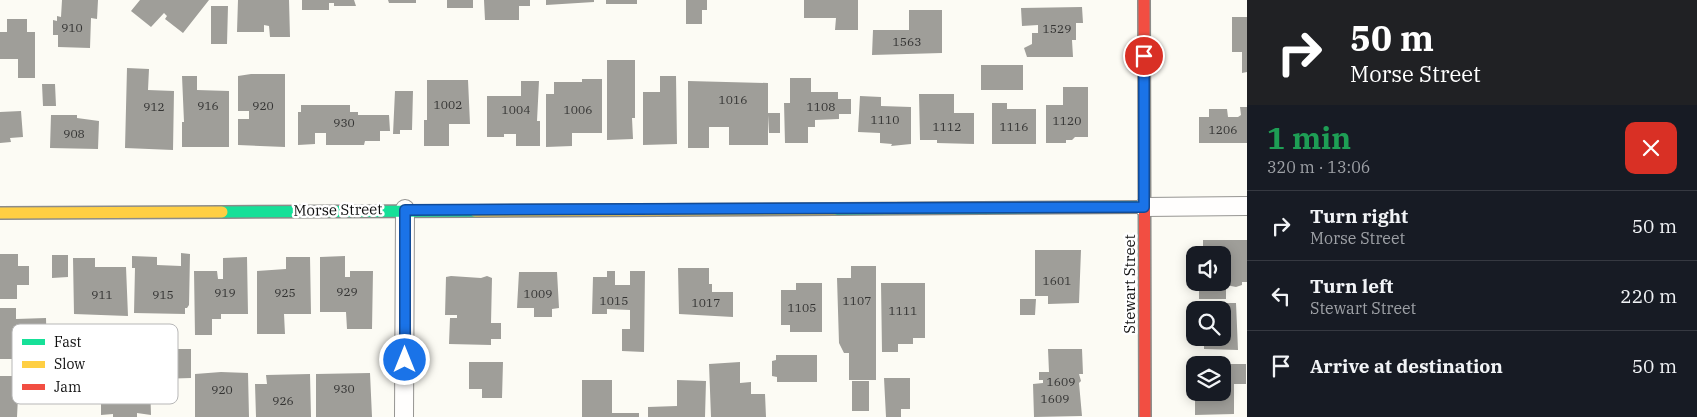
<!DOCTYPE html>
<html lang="en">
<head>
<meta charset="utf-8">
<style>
	body { margin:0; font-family:"IBM Plex Serif",serif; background:#242831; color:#f1f3f6; height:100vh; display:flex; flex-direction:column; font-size:19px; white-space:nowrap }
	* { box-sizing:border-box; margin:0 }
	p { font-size:16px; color:#9ea1a6 }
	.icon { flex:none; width:28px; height:28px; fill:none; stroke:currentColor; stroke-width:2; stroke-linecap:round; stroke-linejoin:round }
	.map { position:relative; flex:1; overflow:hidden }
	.drawer { display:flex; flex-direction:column; background:#171b24; width:450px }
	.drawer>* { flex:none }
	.guide { background:#202124; color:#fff; overflow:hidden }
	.tools { position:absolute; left:1186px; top:246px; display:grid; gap:10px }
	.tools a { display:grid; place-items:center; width:45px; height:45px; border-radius:10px; background:#171b24; box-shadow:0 2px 12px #0003; font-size:25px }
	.pin { position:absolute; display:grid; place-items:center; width:42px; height:42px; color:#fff; margin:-21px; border:2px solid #fff; border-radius:50%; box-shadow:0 1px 5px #0007 }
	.me { position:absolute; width:55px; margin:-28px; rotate:0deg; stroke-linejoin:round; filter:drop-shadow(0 0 4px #0008) }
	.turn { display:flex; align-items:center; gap:18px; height:105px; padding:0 20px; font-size:22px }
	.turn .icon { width:65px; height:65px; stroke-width:2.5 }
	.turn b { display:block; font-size:35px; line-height:42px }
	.round { display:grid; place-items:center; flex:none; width:52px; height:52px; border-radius:10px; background:#242831 }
	.head { display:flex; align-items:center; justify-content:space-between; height:85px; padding:0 20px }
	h1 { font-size:30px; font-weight:700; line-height:38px; color:#1e9e55 }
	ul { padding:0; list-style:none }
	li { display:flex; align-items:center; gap:15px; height:70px; padding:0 20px; border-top:1px solid #363941 }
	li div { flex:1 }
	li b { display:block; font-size:19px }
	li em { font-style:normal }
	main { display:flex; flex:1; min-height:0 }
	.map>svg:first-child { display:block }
</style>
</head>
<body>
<main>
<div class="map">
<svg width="1247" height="417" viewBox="0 0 1247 417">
	<rect width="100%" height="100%" fill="#fcfbf4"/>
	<!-- building -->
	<path fill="#9f9e99" d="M62,0H98L97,19L91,18L90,48L58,47V35H53V20L57,21V16L61,17Z
		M140,0H209L183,33L165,19L167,16L164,13L151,27L131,11Z
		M238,0H289L290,37H270L269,26L264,25V32H237Z
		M302,0H354L356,6H334V3H329V10H302Z
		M388,0H416V3H389Z
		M447,0H473V8H447Z
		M484,0H530V6H519V20H485Z
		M546,0H594V2L546,5Z
		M606,0H637V4H606Z
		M686,0H707V10H702V24H686Z
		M804,0H858V30H835L836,18H804Z
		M211,6H228L227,44H211Z
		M1082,7L1083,23H1076V40H1072L1073,57H1027L1024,48L1032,44V33H1038V25L1022,26L1021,8Z
		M909,10H942V53L872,55L873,30H909Z
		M1232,17H1247V72L1242,73V52H1232Z
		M7,19H27V32H35V78H18V59H0V32H7Z
		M607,60H635V118H632L633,139L607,140Z
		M981,65H1023V90H981Z
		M127,68L149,69L148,90L174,91L173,150L125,148Z
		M251,74H285V147L238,145V119H249V111H238V76Z
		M182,76H197V90L229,91V147H182V122H184Z
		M660,76H676L677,144L643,145V92H660Z
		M790,78H811V92H838V99H851V114H839V119L815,120V127H808V143H785L784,103H790Z
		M582,79H602V133H572V146L546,147V94H554V82H582Z
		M427,80H468L470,124H449V146H424V120H427Z
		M521,81H539L537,121H540V146H516V134H504V137H487V96H521Z
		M688,81L768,83V113H780V133H769L768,115V145H729V127H709V148H688Z
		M42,84H55L56,106H43Z
		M1063,87H1088V137H1075L1072,140H1066V143H1046V105H1063Z
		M395,91H413L412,130H400V134H393Z
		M919,94H954V113H974V144L937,143V140H920Z
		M860,96L881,97V106L911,107V144L891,146L892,144L880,143V133L858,132Z
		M992,103H1007V109H1036V144H992Z
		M301,105H350V112H358V115H389L390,131H380V141H365L364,145H326V133H315V144L298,145V112H301Z
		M1240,107H1247V143H1199V117H1209V109H1227L1228,117H1238L1241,115Z
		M21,111L23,137L10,138L11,142L0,143V112Z
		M51,115H77V118L99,121L98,149L50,148Z
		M1203,240H1247V282H1242V285L1236,287L1226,285V299H1199V282H1222V255H1203Z
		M1035,250H1081L1079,303L1048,304V296H1035Z
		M181,253L190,254L189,305L187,308H185V314L134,313L135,268H132V256L157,257V265L181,266Z
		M0,254H18V266H29V285H17V299H0Z
		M52,255H68V277L52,278Z
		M345,256V277H350V271H373L372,329H347L346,312H320V257Z
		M247,257L248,314H221V319H212V335H195L194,271H217L218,279H223V258Z
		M286,257H310L311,314H284L285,334H257V271L286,269Z
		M73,258H95V267H126L128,316L74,314Z
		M851,266H876V380H849V353H844L839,343L837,278H851Z
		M678,268H709V284H712V292H733V317L679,314Z
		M607,271H615V285H630V271H645L644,352L622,351V329H630V310L607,309V314H592L593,277H607Z
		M519,272H557L559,308L552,309V317H534V308H517Z
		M451,276L481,278L487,276L492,278L491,323H501V339H491V345L449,344L450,318H457V315H445L446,277Z
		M796,283H822V332H790V325H781V290H796Z
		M881,283H925V338H913V344H898V352H882Z
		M1020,299H1036L1035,315H1020Z
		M1199,303H1236L1238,350L1204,349V338H1222V310H1199Z
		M0,308H16V319L46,318L47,359H0Z
		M159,349H191V378L159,379Z
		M1048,349H1082L1083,374H1079L1081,381L1079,383L1082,416L1034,417L1033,384L1043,383V380H1039V372H1049Z
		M776,355H817V382H777V377L772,376V361L776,360Z
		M101,359H157L159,383H150L151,415L137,413V417H113V414L101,415Z
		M469,362H503L502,398H482V389H469Z
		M740,362V383L751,382V394H765L766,417H711L709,364Z
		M1246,364V384H1234V414L1195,415V392H1222V364Z
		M221,372L248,373L249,417H195V374Z
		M370,373L372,417H316V374Z
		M310,374L311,417H256L255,384H267L266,375Z
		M0,376H19L17,417H0Z
		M884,378H910V409H901V417H886Z
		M582,380H612V413H639V417H582Z
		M677,380L706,381L705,417H648V407L677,406Z
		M852,381H869V411H852Z"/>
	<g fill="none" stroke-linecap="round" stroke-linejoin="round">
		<!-- street casing -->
		<g stroke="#969592" stroke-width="20">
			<path id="street" d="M1144,207L1247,206
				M404,417L405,209"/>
		</g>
		<!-- fast casing -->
		<g stroke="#8c8c89" stroke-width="14">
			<path id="fast" d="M835,209L1144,207
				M222,212L475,211"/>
		</g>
		<!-- slow casing -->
		<g stroke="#8c8c89" stroke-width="14">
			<path id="slow" d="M475,211L835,209
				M0,213L222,212"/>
		</g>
		<!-- jam casing -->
		<g stroke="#8c8c89" stroke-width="14">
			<path id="jam" d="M1144,0L1145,417"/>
		</g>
		<!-- street -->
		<use href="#street" stroke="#fffefd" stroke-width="18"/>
		<!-- fast -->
		<use href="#fast" stroke="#16e098" stroke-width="11"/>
		<!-- slow -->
		<use href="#slow" stroke="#ffcf43" stroke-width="11"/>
		<!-- jam -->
		<use href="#jam" stroke="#f24e42" stroke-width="11"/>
	</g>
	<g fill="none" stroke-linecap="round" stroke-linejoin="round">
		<!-- route casing -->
		<g stroke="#114b97" stroke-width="12">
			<path id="route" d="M405,360V210L1144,207V56"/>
		</g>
		<!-- route -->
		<use href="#route" stroke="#1a73e8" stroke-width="9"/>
	</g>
	<g text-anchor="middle" stroke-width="5" stroke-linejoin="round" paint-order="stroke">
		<!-- number labels -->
		<g font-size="12" fill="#333332">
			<text x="72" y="32">910</text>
			<text x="1057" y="33">1529</text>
			<text x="907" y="46">1563</text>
			<text x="733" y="104">1016</text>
			<text x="448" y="109">1002</text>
			<text x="208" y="110">916</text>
			<text x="263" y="110">920</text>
			<text x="154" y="111">912</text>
			<text x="821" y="111">1108</text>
			<text x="516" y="114">1004</text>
			<text x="578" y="114">1006</text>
			<text x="885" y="124">1110</text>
			<text x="1067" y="125">1120</text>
			<text x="344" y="127">930</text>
			<text x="947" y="131">1112</text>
			<text x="1014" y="131">1116</text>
			<text x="1223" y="134">1206</text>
			<text x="74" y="138">908</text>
			<text x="1057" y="285">1601</text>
			<text x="347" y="296">929</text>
			<text x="225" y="297">919</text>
			<text x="285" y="297">925</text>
			<text x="538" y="298">1009</text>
			<text x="102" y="299">911</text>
			<text x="163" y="299">915</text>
			<text x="614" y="305">1015</text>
			<text x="857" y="305">1107</text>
			<text x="706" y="307">1017</text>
			<text x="802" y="312">1105</text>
			<text x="903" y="315">1111</text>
			<text x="1061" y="386">1609</text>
			<text x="344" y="393">930</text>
			<text x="222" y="394">920</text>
			<text x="1055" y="403">1609</text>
			<text x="283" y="405">926</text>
		</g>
		<!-- street labels -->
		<g font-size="15" fill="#0f0f0f" stroke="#fff">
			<text transform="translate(338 210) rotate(-1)" y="5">Morse Street</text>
			<text transform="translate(1130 284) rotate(-90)" y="5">Stewart Street</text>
		</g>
	</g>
	<!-- legend -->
	<rect x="12" y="324" width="166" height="80" rx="8" fill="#fff" stroke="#b7b7b7" stroke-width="1"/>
	<rect x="22" y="339" width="23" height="6" fill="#16e098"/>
	<rect x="22" y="361" width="23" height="7" fill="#ffcf43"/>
	<rect x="22" y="384" width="23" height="6" fill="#f24e42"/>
	<g font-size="14" fill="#0f0f0f">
		<text x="54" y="347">Fast</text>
		<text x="54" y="369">Slow</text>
		<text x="54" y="392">Jam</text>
	</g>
</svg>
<div class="tools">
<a><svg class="icon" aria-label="sound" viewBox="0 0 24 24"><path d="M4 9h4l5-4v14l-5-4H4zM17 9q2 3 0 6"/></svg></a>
<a><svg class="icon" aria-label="search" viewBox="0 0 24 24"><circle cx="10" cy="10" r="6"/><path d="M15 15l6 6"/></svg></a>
<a><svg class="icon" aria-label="layers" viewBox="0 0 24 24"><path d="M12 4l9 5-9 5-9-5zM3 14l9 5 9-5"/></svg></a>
</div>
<div class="pin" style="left:1144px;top:56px;background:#d93025"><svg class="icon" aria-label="arrive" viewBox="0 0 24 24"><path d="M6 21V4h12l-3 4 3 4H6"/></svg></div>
<svg class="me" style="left:405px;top:360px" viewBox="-20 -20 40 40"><circle r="17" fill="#1a73e8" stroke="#fff" stroke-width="3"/><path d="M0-11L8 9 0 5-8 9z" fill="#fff"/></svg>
</div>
<section class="drawer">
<div class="guide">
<div class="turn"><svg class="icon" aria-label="right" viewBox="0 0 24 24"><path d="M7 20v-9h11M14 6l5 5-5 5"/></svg><div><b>50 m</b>Morse Street</div></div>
</div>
<div class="head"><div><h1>1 min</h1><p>320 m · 13:06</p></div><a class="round" style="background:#d93025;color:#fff"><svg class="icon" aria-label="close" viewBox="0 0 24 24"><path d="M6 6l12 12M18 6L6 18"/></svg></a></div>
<ul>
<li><svg class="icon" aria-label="right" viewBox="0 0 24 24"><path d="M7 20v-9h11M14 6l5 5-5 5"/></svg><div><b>Turn right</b><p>Morse Street</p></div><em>50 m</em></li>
<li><svg class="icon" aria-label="left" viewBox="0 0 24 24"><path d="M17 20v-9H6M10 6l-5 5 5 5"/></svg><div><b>Turn left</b><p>Stewart Street</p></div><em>220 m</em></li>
<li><svg class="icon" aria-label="arrive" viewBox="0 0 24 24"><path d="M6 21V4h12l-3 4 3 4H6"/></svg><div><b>Arrive at destination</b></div><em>50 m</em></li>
</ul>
</section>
</main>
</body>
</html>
